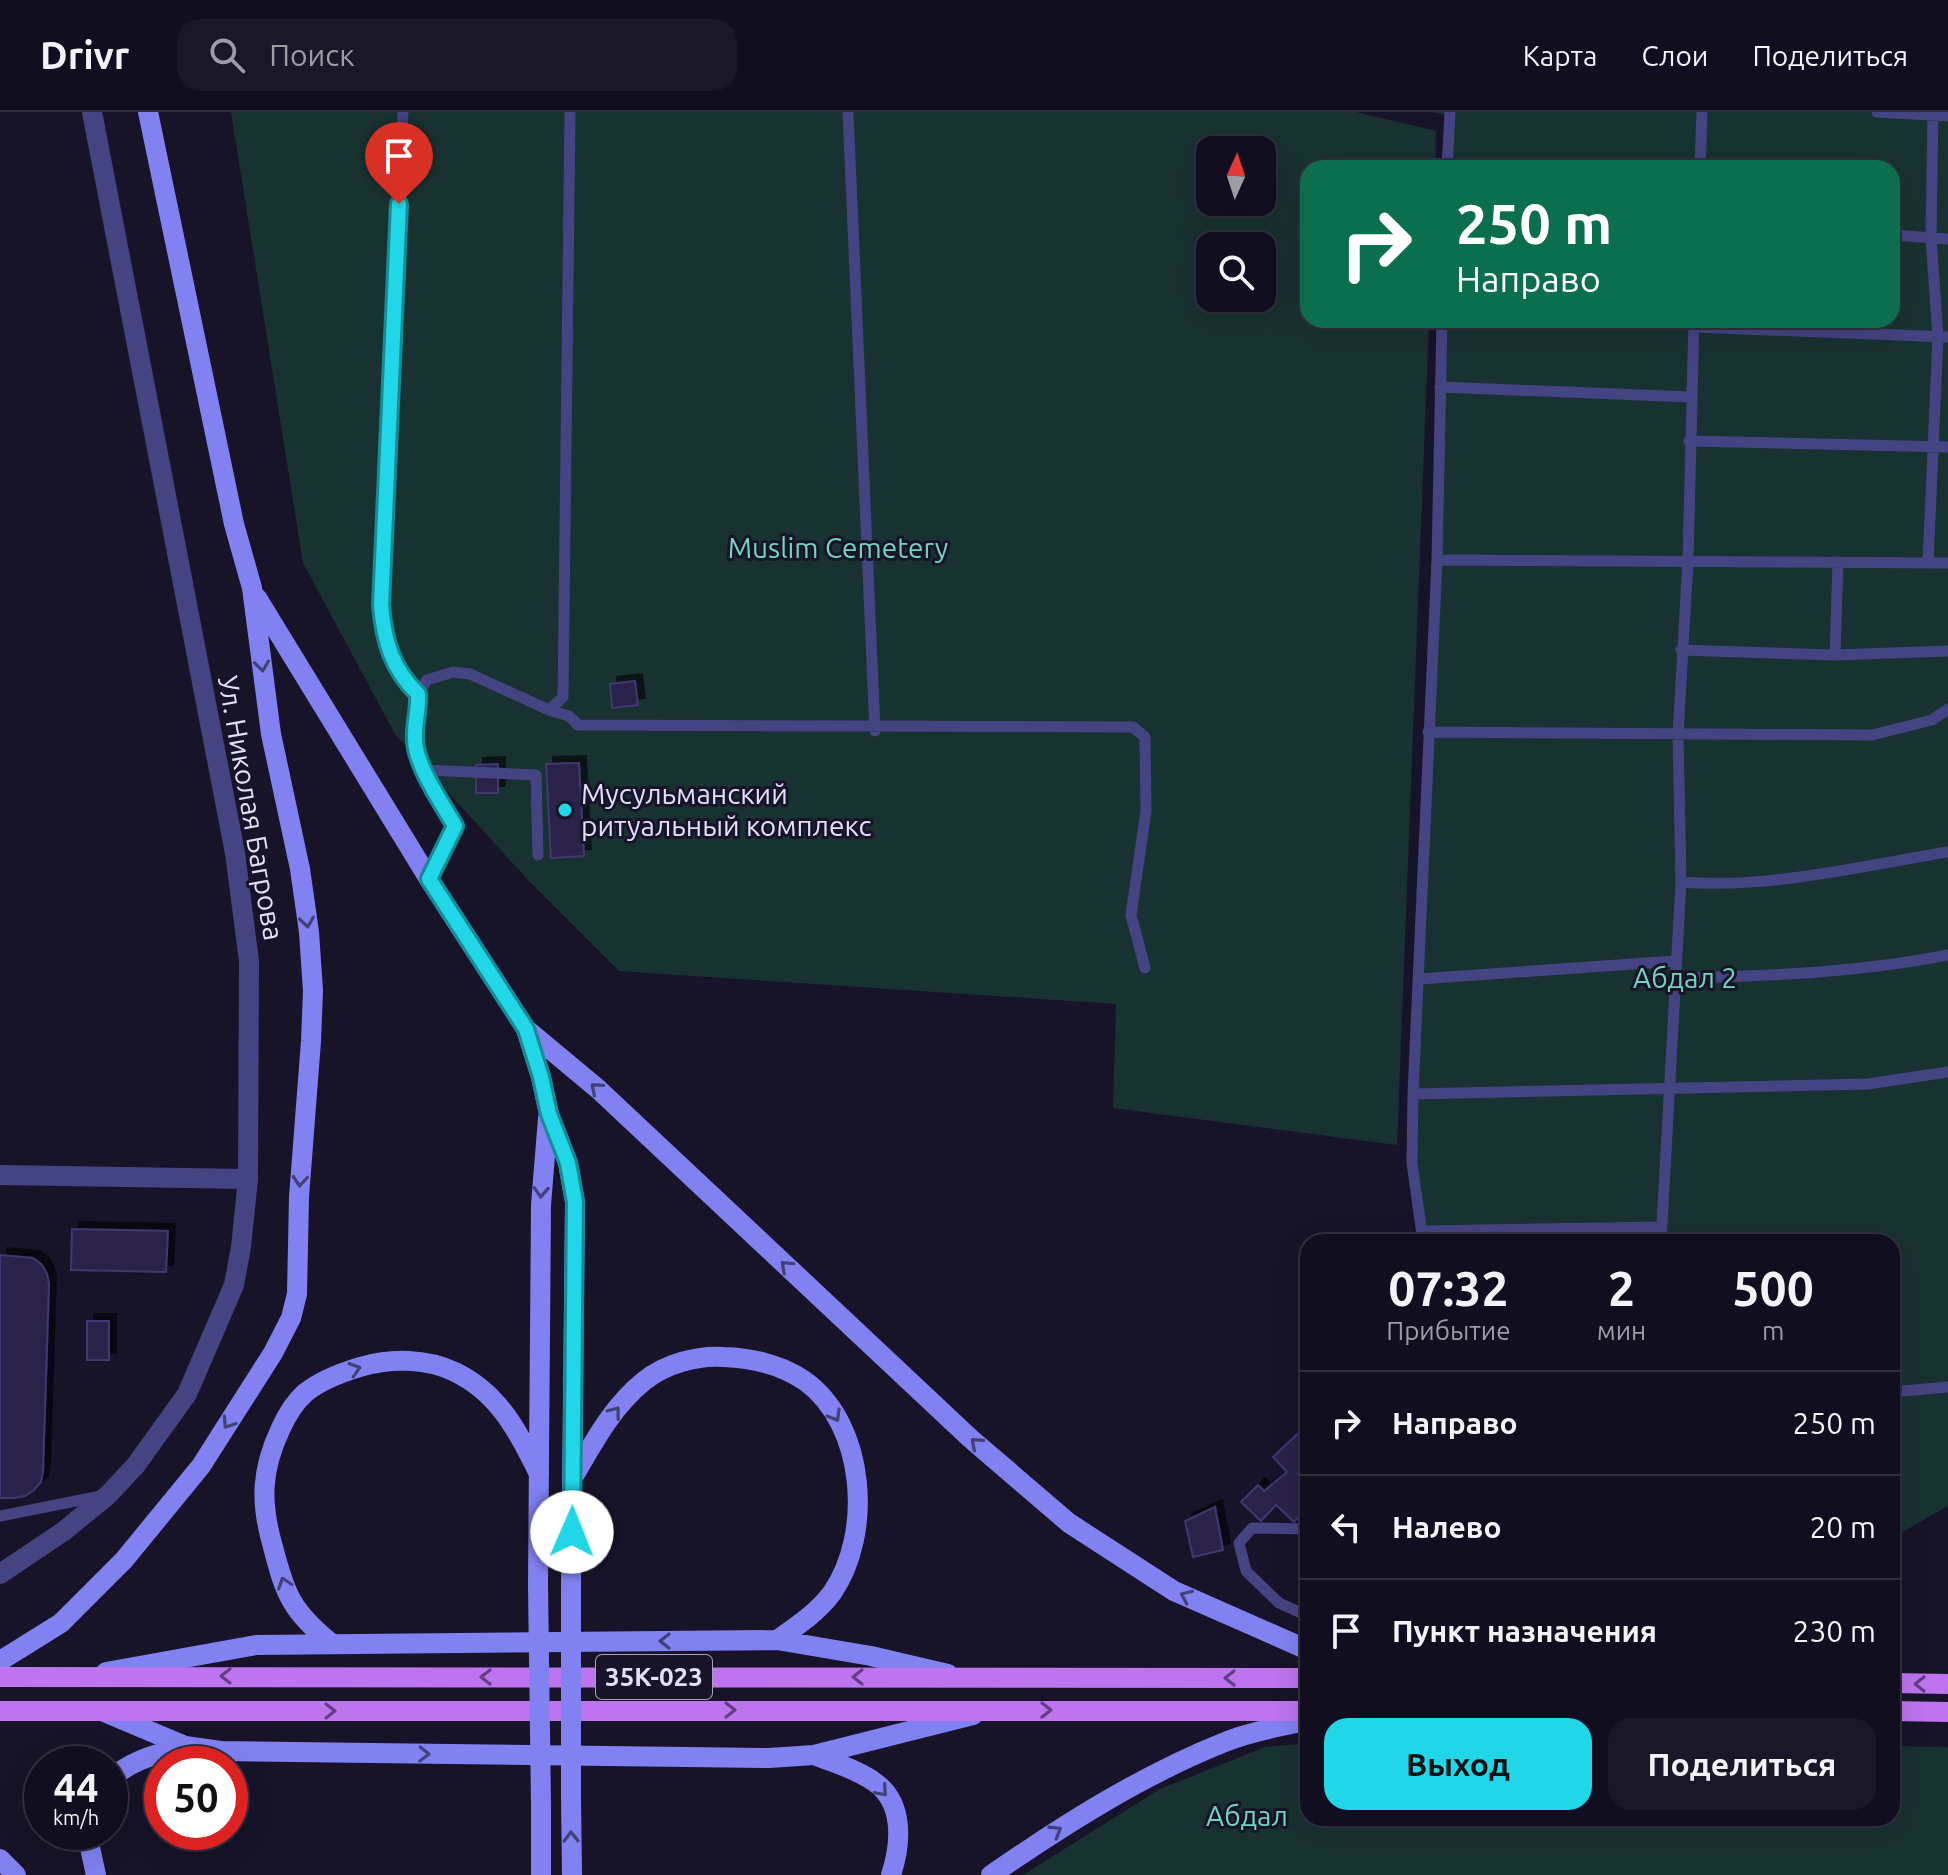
<!DOCTYPE html>
<html lang="ru">
<head>
<meta charset="utf-8">
<style>
	body { margin:0; font-family:Ubuntu,sans-serif; background:#1a1828; color:#f1f3f6; height:100vh; display:flex; flex-direction:column; font-size:30px; white-space:nowrap }
	* { box-sizing:border-box; margin:0 }
	p { font-size:26px; color:#9c9ca4 }
	.icon { flex:none; width:44px; height:44px; fill:none; stroke:currentColor; stroke-width:2; stroke-linecap:round; stroke-linejoin:round }
	.map { position:relative; flex:1; overflow:hidden }
	.details { position:absolute; left:1300px; top:1122px; width:600px; height:592px; display:flex; flex-direction:column; background:#110f1f; border-radius:24px; box-shadow:0 8px 32px #0002,0 0 0 2px #302f3d }
	.details>* { flex:none }
	.banner { position:absolute; left:1300px; top:48px; width:600px; height:168px; border-radius:24px; box-shadow:0 8px 32px #0002,0 0 0 2px #302f3d; background:#0b6e4f; color:#fff; overflow:hidden }
	.needle { width:52px; rotate:3deg }
	.controls { position:absolute; left:1196px; top:24px; display:grid; gap:16px }
	.controls a { display:grid; place-items:center; width:80px; height:80px; border-radius:16px; background:#110f1f; box-shadow:0 8px 32px #0002,0 0 0 2px #302f3d; font-size:40px }
	.speed { position:absolute; left:24px; top:1634px; display:flex; gap:16px; font-size:40px; font-weight:700; text-align:center }
	.speed>* { display:grid; place-content:center; width:104px; height:104px; border-radius:50%; background:#110f1f; box-shadow:0 8px 32px #0002,0 0 0 2px #302f3d; line-height:1 }
	.speed small { font-size:20px; font-weight:400 }
	.speed .limit { border:12px solid #d22; background:#fff; color:#111 }
	.pin { position:absolute; display:grid; place-items:center; width:68px; height:68px; color:#fff; margin:-82px -34px; border-radius:50% 50% 50% 0; rotate:-45deg; box-shadow:0 0 8px #0007 }
	.pin .icon { rotate:45deg }
	.me { position:absolute; width:88px; margin:-44px; rotate:1deg; stroke-linejoin:round; filter:drop-shadow(0 0 6px #0008) }
	.turn { display:flex; align-items:center; gap:28px; height:168px; padding:0 24px; font-size:36px }
	.turn .icon { width:104px; height:104px; stroke-width:2.5 }
	.turn b { display:block; font-size:56px; line-height:68px }
	.eta { display:flex; justify-content:space-evenly; align-items:center; height:136px; text-align:center }
	.eta b { font-size:48px; font-weight:700; line-height:56px }
	.cta { display:flex; gap:16px; margin-top:auto; padding:16px 24px }
	.cta a { flex:1; height:92px; border-radius:24px; background:#21d6e6; color:#111; font-size:32px; font-weight:700; line-height:92px; text-align:center }
	.cta a+a { background:#1a1828; color:#f1f3f6 }
	ul { padding:0; list-style:none }
	li { display:flex; align-items:center; gap:24px; height:104px; padding:0 24px; border-top:2px solid #302f3d }
	li div { flex:1 }
	li b { display:block; font-size:30px }
	li em { font-style:normal }
	header { display:flex; align-items:center; gap:48px; box-sizing:border-box; height:112px; padding:0 40px; background:#110f1f; border-bottom:2px solid #302f3d }
	header strong { font-size:38px }
	nav { display:flex; gap:44px; margin-inline-start:auto; font-size:28px }
	.search { width:560px; height:72px; background:#1a1828; display:flex; align-items:center; gap:20px; box-sizing:border-box; padding:0 28px; border-radius:24px; color:#9c9ca4; font-size:30px }
	.map>svg:first-child { display:block }
</style>
</head>
<body>
<header>
<strong>Drivr</strong>
<div class="search"><svg class="icon" aria-label="search" viewBox="0 0 24 24"><circle cx="10" cy="10" r="6"/><path d="M15 15l6 6"/></svg>Поиск</div>
<nav><a>Карта</a><a>Слои</a><a>Поделиться</a></nav>
</header>
<div class="map">
<svg width="1948" height="1763" viewBox="0 0 1948 1763">
	<defs>
		<filter id="shadow"><feDropShadow dx="7" dy="-7" stdDeviation="0" flood-color="#0009"/></filter>
	</defs>
	<rect width="100%" height="100%" fill="#171429"/>
	<!-- green -->
	<path fill="#183231" fill-rule="evenodd" d="M231,0H1356L1436,19L1435,56H1308V208H1429L1397,1033L1113,996L1116,892L619,859L529,769L395,622L303,451ZM1210,38H1262V90H1210ZM1210,134H1262V186H1210Z
		M1433,0H1948V1394L1892,1426V1130H1420L1415,1052L1440,208H1892V56H1444L1446,3Z
		M1308,1631V1706H1892V1634L1948,1635V1763H1023L1160,1677L1265,1635Z"/>
	<!-- building -->
	<path fill="#292248" stroke="#413771" stroke-width="2" filter="url(#shadow)" d="M635,569L638,593L612,596L610,572Z
		M579,651L584,744L551,746L546,652Z
		M498,652V681H476V653Z
		M72,1117L168,1119L166,1160L71,1158Z
		M0,1143L33,1146L42,1153L47,1162L49,1172L43,1359L41,1370L34,1378L25,1384L14,1386H0Z
		M87,1209H109V1248H87Z
		M1308,1312V1399L1306,1397L1294,1410L1276,1393L1261,1409L1241,1390L1258,1373L1264,1379L1287,1360L1273,1345Z
		M1215,1395L1223,1438L1193,1445L1185,1409Z"/>
	<g fill="none" stroke-linecap="round" stroke-linejoin="round">
		<!-- service -->
		<path stroke="#454482" stroke-width="11" d="M403,0L381,493C384,528 391,557 418,582
			M848,0L875,619
			M1877,0L1948,4
			M1447,56L1450,0
			M1700,56L1702,0
			M1892,123L1948,127
			M1694,215L1948,225
			M1440,275L1691,285
			M1689,329L1948,335
			M1437,448L1948,451
			M1928,451L1938,225L1931,126L1933,0
			M1681,538L1835,543L1948,539
			M1835,543L1838,450
			M549,598L569,604L578,613L1133,615L1145,625L1146,699L1131,803L1145,856
			M1428,620L1872,623L1932,608L1948,597
			M425,658L536,663L538,743
			M429,767L455,714L419,646L415,627L419,602L418,582L427,568L453,560L470,562L549,598L563,585L570,0
			M1681,770C1770,777 1860,754 1948,740
			M1675,866C1767,864 1857,861 1948,843
			M1419,867L1675,849
			M1413,982L1868,972L1948,960
			M1423,1119L1661,1115
			M1423,1130L1412,1051L1413,982L1437,448L1442,208
			M1661,1130L1681,770L1678,623L1688,448L1694,208
			M1892,1280L1948,1275
			M0,1404L101,1384
			M1308,1417L1252,1416L1239,1431L1246,1459L1279,1491L1308,1504"/>
		<!-- minor -->
		<path stroke="#454482" stroke-width="20" d="M0,1063L248,1067"/>
		<!-- tertiary -->
		<path stroke="#454482" stroke-width="20" d="M0,1462L64,1419L108,1383L136,1353L187,1282L234,1173L241,1135L248,1067L249,849L235,741L92,0"/>
		<!-- secondary -->
		<path stroke="#8181f1" stroke-width="20" d="M257,486L429,767L526,917L541,965L549,1002L568,1051L575,1090L571,1474
			M526,917L598,977L971,1327L1069,1411L1174,1479L1308,1538
			M575,1362C595,1328 613,1294 644,1269C665,1252 697,1243 724,1245C753,1246 780,1252 805,1269C866,1313 873,1422 832,1481C817,1501 797,1514 777,1528
			M538,1473L541,1093L548,1006
			M331,1531C292,1500 285,1482 273,1435C260,1390 261,1358 281,1316C286,1305 295,1290 305,1281C321,1268 340,1261 360,1255C390,1246 426,1246 455,1260C499,1281 519,1321 539,1362
			M0,1549L61,1511L124,1448L201,1354L273,1241L291,1206L297,1182L299,1085L311,929L313,879L309,820L300,757L271,622L252,476L234,412L148,0
			M106,1560L256,1533L777,1528L871,1544L948,1562
			M102,1599L185,1634L221,1639L769,1646L814,1643L973,1603
			M814,1643C834,1651 856,1657 873,1669C905,1690 901,1732 891,1763
			M110,1668C130,1648 158,1642 185,1634
			M571,1686L572,1763
			M90,1720L89,1731L96,1763
			M0,1747L16,1763
			M541,1763V1693
			M991,1763C1065,1712 1142,1663 1225,1630C1251,1619 1281,1615 1308,1608"/>
		<!-- primary -->
		<path stroke="#be73ef" stroke-width="20" d="M0,1565L1308,1566
			M1892,1571L1948,1572
			M0,1599H1308
			M1892,1599L1948,1600"/>
		<!-- secondary-bridge -->
		<path stroke="#8181f1" stroke-width="20" d="M538,1473L541,1693
			M571,1686V1474"/>
	</g>
	<!-- one-way arrows -->
	<defs><path id="oneway-chevron" d="M-2-3.5L2.5 0L-2 3.5" fill="none" stroke-width="1.6" stroke-linecap="round" stroke-linejoin="round" transform="scale(2)"/></defs>
	<g stroke="#414079">
		<use href="#oneway-chevron" transform="translate(262 554) rotate(83)"/>
		<use href="#oneway-chevron" transform="translate(307 810) rotate(82)"/>
		<use href="#oneway-chevron" transform="translate(596 976) rotate(-139)"/>
		<use href="#oneway-chevron" transform="translate(300 1069) rotate(94)"/>
		<use href="#oneway-chevron" transform="translate(541 1080) rotate(93)"/>
		<use href="#oneway-chevron" transform="translate(786 1154) rotate(-137)"/>
		<use href="#oneway-chevron" transform="translate(355 1257) rotate(-17)"/>
		<use href="#oneway-chevron" transform="translate(615 1300) rotate(-53)"/>
		<use href="#oneway-chevron" transform="translate(835 1304) rotate(60)"/>
		<use href="#oneway-chevron" transform="translate(228 1311) rotate(123)"/>
		<use href="#oneway-chevron" transform="translate(976 1331) rotate(-139)"/>
		<use href="#oneway-chevron" transform="translate(284 1471) rotate(-109)"/>
		<use href="#oneway-chevron" transform="translate(1186 1484) rotate(-156)"/>
		<use href="#oneway-chevron" transform="translate(665 1529) rotate(180)"/>
		<use href="#oneway-chevron" transform="translate(424 1642) rotate(1)"/>
		<use href="#oneway-chevron" transform="translate(882 1679) rotate(49)"/>
		<use href="#oneway-chevron" transform="translate(1056 1719) rotate(-32)"/>
		<use href="#oneway-chevron" transform="translate(571 1725) rotate(-91)"/>
	</g>
	<g stroke="#623f82">
		<use href="#oneway-chevron" transform="translate(226 1564) rotate(-180)"/>
		<use href="#oneway-chevron" transform="translate(486 1565) rotate(-180)"/>
		<use href="#oneway-chevron" transform="translate(858 1565) rotate(-180)"/>
		<use href="#oneway-chevron" transform="translate(1230 1566) rotate(-180)"/>
		<use href="#oneway-chevron" transform="translate(1920 1572) rotate(-180)"/>
		<use href="#oneway-chevron" transform="translate(730 1598)"/>
		<use href="#oneway-chevron" transform="translate(1046 1598)"/>
		<use href="#oneway-chevron" transform="translate(330 1599)"/>
	</g>
	<g fill="none" stroke-linecap="round" stroke-linejoin="round">
		<!-- route casing -->
		<g stroke="#158b96" stroke-width="20">
			<path id="route" d="M399,92L381,493C384,529 392,557 418,582C419,599 414,612 415,627C415,653 442,691 455,714L429,767L526,917L541,965L549,1002L568,1051L575,1090L572,1420"/>
		</g>
		<!-- route -->
		<use href="#route" stroke="#21d6e6" stroke-width="14"/>
	</g>
	<!-- markers -->
	<circle fill="#21d6e6" stroke="#171429" stroke-width="3" cx="565" cy="698" r="8"/>
	<g text-anchor="middle" stroke-width="6" stroke-linejoin="round" paint-order="stroke">
		<!-- shield labels -->
		<rect fill="#171429" stroke="#a5a2bc" stroke-width="2" x="596" y="1543" width="116" height="44" rx="6"/>
		<g font-size="26" font-weight="bold" fill="#e2dffb">
			<text x="654" y="1574">35К-023</text>
		</g>
		<!-- park labels -->
		<g font-size="28" fill="#72d5ba" stroke="#171429">
			<text x="838" y="446">Muslim Cemetery</text>
			<text x="1685" y="876">Абдал 2</text>
			<text x="1247" y="1714">Абдал</text>
		</g>
		<!-- poi labels -->
		<g font-size="28" fill="#e2dffb" stroke="#171429" text-anchor="start">
			<text x="581" y="692">Мусульманский<tspan x="581" dy="32">ритуальный комплекс</tspan></text>
		</g>
		<!-- street labels -->
		<g font-size="28" fill="#e2dffb" stroke="#171429">
			<text transform="translate(251 696) rotate(80)" y="10">Ул. Николая Багрова</text>
		</g>
	</g>
</svg>
<div class="controls">
<a><svg class="needle" viewBox="-14 -14 28 28"><path d="M0-13l5 13h-10z" fill="#e53935"/><path d="M0 13l5-13h-10z" fill="#9c9ca4"/></svg></a>
<a><svg class="icon" aria-label="search" viewBox="0 0 24 24"><circle cx="10" cy="10" r="6"/><path d="M15 15l6 6"/></svg></a>
</div>
<div class="speed"><div>44<small>km/h</small></div><div class="limit">50</div></div>
<div class="pin" style="left:399px;top:92px;background:#d93025"><svg class="icon" aria-label="arrive" viewBox="0 0 24 24"><path d="M6 21V4h12l-3 4 3 4H6"/></svg></div>
<svg class="me" style="left:572px;top:1420px" viewBox="-20 -20 40 40"><circle r="19" fill="#fff"/><path d="M0-13L10 11 0 6-10 11z" fill="#21d6e6"/></svg>
<div class="banner">
<div class="turn"><svg class="icon" aria-label="right" viewBox="0 0 24 24"><path d="M7 20v-9h11M14 6l5 5-5 5"/></svg><div><b>250 m</b>Направо</div></div>
</div>
<section class="details">
<div class="eta">
<div><b>07:32</b><p>Прибытие</p></div>
<div><b>2</b><p>мин</p></div>
<div><b>500</b><p>m</p></div>
</div>
<ul>
<li><svg class="icon" aria-label="right" viewBox="0 0 24 24"><path d="M7 20v-9h11M14 6l5 5-5 5"/></svg><div><b>Направо</b></div><em>250 m</em></li>
<li><svg class="icon" aria-label="left" viewBox="0 0 24 24"><path d="M17 20v-9H6M10 6l-5 5 5 5"/></svg><div><b>Налево</b></div><em>20 m</em></li>
<li><svg class="icon" aria-label="arrive" viewBox="0 0 24 24"><path d="M6 21V4h12l-3 4 3 4H6"/></svg><div><b>Пункт назначения</b></div><em>230 m</em></li>
</ul>
<div class="cta"><a>Выход</a><a>Поделиться</a></div>
</section>
</div>
</body>
</html>
